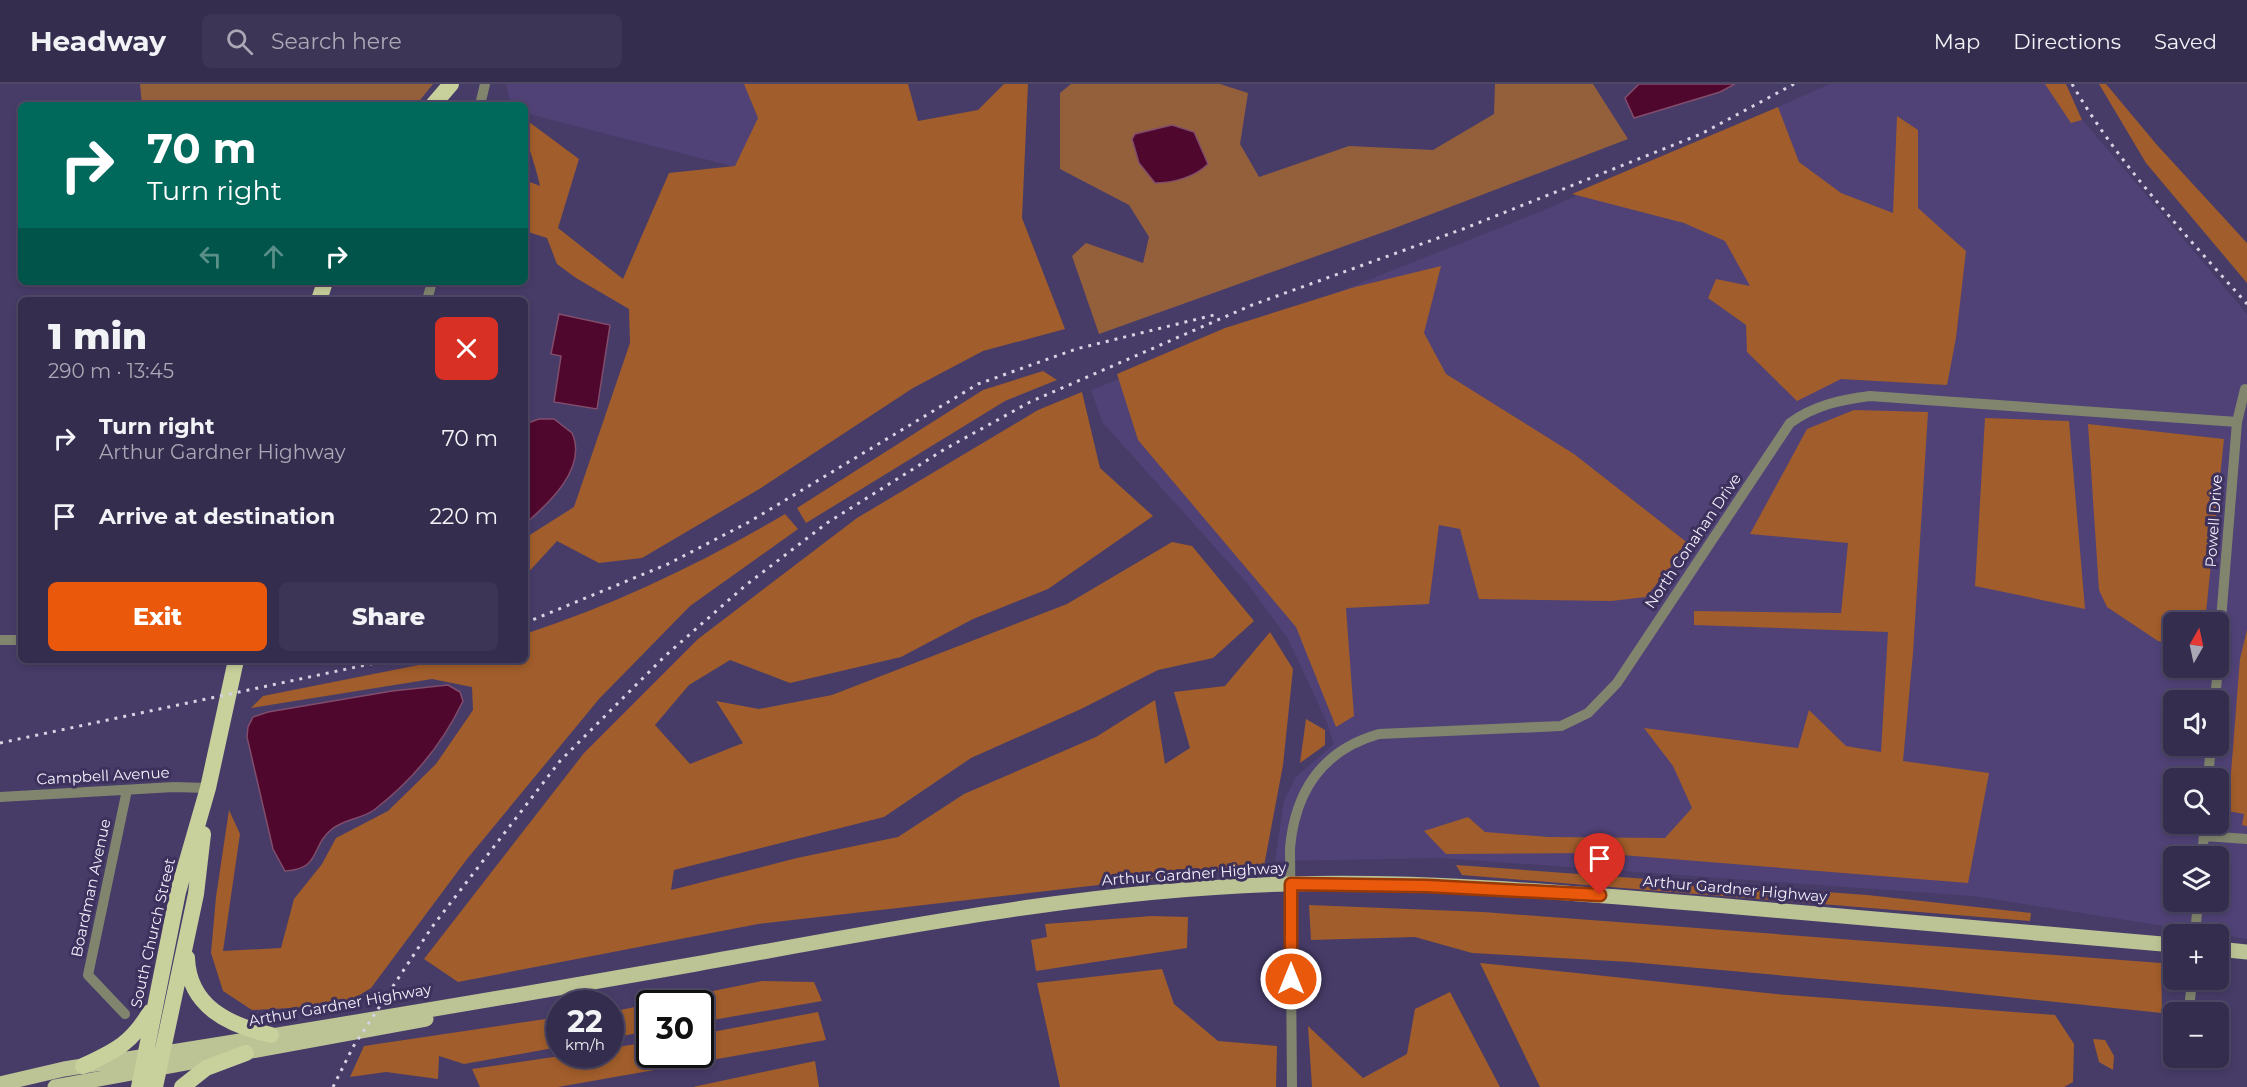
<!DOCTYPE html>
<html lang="en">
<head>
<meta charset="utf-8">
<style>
	body { margin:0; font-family:Montserrat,sans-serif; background:#3d3555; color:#f1f3f6; height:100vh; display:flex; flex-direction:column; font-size:22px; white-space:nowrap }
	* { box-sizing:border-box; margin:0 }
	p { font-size:20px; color:#aaa8b6 }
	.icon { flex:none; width:33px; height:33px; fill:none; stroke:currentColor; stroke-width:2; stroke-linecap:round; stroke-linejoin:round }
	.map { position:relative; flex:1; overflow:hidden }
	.panel { position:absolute; left:18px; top:213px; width:510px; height:366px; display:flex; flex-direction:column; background:#352d4e; border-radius:9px; box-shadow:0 3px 9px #0003,0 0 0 2px #4f4966 }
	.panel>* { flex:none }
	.banner { position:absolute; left:18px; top:18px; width:510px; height:183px; border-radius:9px; box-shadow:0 3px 9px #0003,0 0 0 2px #4f4966; background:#00695c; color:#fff; overflow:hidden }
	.needle { width:39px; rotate:9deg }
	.buttons { position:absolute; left:2163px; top:528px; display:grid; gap:12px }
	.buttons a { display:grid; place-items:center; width:66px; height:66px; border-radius:9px; background:#352d4e; box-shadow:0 3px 9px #0003,0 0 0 2px #4f4966; font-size:30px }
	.speed { position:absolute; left:546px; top:906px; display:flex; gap:12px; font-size:30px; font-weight:700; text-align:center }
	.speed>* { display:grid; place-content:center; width:78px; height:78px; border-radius:50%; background:#352d4e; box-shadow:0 3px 9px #0003,0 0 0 2px #4f4966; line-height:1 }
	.speed small { font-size:15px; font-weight:400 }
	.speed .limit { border:3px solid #111; border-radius:9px; background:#fff; color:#111 }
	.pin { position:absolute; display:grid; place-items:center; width:51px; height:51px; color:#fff; margin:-62px -26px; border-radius:50% 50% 50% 0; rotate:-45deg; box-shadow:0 0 6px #0007 }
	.pin .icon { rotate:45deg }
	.me { position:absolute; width:66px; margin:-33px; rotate:0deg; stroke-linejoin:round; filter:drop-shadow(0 0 4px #0008) }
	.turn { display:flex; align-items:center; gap:21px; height:126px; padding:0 30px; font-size:27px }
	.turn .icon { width:78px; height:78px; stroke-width:2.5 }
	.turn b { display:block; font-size:42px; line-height:51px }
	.lanes { display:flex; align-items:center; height:57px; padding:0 30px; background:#0003; justify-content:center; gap:30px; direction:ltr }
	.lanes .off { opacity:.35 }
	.round { display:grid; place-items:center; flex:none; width:63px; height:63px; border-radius:9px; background:#3d3555 }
	.head { display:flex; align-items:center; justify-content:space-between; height:102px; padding:0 30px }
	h1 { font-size:36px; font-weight:800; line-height:45px }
	.button { display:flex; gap:12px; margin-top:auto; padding:12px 30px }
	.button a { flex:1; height:69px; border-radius:9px; background:#ea580c; color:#fff; font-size:24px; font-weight:800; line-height:69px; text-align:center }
	.button a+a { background:#3d3555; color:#f1f3f6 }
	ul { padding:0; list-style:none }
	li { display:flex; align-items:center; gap:18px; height:78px; padding:0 30px }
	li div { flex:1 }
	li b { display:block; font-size:22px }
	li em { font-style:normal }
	header { display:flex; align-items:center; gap:36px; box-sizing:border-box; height:84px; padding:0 30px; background:#352d4e; border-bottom:2px solid #4f4966 }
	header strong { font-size:28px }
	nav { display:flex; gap:33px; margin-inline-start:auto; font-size:21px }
	.search { width:420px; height:54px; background:#3d3555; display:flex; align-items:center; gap:15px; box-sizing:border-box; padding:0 21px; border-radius:9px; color:#aaa8b6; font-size:22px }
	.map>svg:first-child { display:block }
</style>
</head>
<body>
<header>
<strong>Headway</strong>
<div class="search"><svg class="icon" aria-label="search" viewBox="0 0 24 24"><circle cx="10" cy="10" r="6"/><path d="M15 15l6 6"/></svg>Search here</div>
<nav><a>Map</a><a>Directions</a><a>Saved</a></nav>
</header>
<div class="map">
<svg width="2247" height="1003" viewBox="0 0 2247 1003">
	<rect width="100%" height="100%" fill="#473c68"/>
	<!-- built -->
	<path fill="#504276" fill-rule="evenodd" d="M506,0H833L735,83L525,29V21H511Z
		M1830,0H2052L2247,230V855L1973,812L1442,774L1275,777L1284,717L1296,693L1334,660L1325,634L1288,555L1248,500L1103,339L1091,306L1542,127ZM2174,538H2218V584H2174ZM2174,616H2218V662H2174ZM2174,694H2218V740H2174ZM2174,772H2218V818H2174Z"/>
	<!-- green -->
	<path fill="#94603c" d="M140,0H433L416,21H142Z
		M1071,0H1220L1248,9L1240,60L1259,93L1349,62L1433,66L1494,30L1495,0H1593L1628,55L1395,144L1099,250L1072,172L1086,159L1143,179L1149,153L1129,121L1060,85V9Z"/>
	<!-- forest -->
	<path fill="#a15d2b" d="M744,0H908L918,37L978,26L1004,0H1028L1022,134L1065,245L983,267L913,304L761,404L642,474L599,479L557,457L525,492V454L574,423L630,259L629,225L576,194L557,180L547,154L525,147V96L540,102C535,77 525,60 525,35L579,75L558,144L623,195L669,89L735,82L758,34Z
		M2045,0H2066L2082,36L2071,39Z
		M2099,0H2106L2157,61L2247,159V199L2146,79Z
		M1778,23L1799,78L1841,109L1893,129L1897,32L1918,46V124L1966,167L1956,254L1947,301L1841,295L1797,317L1747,268L1746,241L1708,214L1716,195L1750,202L1725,157L1684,139L1572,110Z
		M1441,182L1424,249L1446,290L1574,370L1689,460L1646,513L1611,517L1479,515L1460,445L1439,441L1429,520L1346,524L1354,632L1336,643L1296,543L1138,356L1117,290L1225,244L1355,203Z
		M1043,287L1057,296L1005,317L806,439L797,424L983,306Z
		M1082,308L1100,384L1153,432L1048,505L973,535L901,573L790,599L730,576L689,601L655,641L690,680L743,659L716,617L759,625L832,611L1067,520L1172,458L1192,462L1254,537L1213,574L1158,586L1081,625L971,674L884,733L674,786L671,806L797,774L898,753L964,710L1096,653L1155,616L1165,680L1190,664L1174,608L1225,602L1270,548L1293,585L1283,681L1264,782L758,840L458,898L424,875L584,669L698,555L857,434L1038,326Z
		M1854,326L1928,328L1913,569L1903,677L1989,689L1968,799L1597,769L1446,770L1424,747L1468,733L1485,748L1548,753L1665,754L1692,724L1673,682L1644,644L1798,664L1809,626L1846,662L1881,668L1888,548L1694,541V527L1841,529L1848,459L1750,450L1807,345Z
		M1985,334L2069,337L2085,525L1975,502Z
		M2088,340L2224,355L2205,538H2174L2173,560L2158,557L2107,523L2099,506Z
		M785,430L798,445L690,522L599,615L467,775L371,904L343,921L252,926L223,907L211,869L216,813L229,726L240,750L223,867L281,864L294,815L322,780L336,754L388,727L436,680L473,626L472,603L432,595L251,624L263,612L444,576H525V550C616,520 702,479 785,430Z
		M2247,546V742L2242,741L2244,730L2228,727L2240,575Z
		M1306,635L1325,646V661L1300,679Z
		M1456,781L1867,811L2031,829L2030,837L1462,791Z
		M1309,821L1483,828L2161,879L2162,929L1922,904L1630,878L1472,869L1415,853L1311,856Z
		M1152,832L1188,833L1187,864L1036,887L1031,856L1047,853L1045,840Z
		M1480,879L1776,910L2055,931L2074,960L2073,998L2064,1003H1540Z
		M1162,885L1174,920L1218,957L1277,962L1276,1003H1060L1037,899Z
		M762,897L814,898L822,917L701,938L700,920L654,919Z
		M1450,908L1500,1003H1312L1308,942L1363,994L1407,970L1415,925Z
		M649,920V947L611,954V928Z
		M818,928L826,956L558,1003H480L472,985L567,971L610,970L611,964L649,958L650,970H700L701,950Z
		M559,933V963L464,980L439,972L438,995L386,988L350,993L364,962Z
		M2093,955L2105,956L2114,972L2113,986L2099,978Z
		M815,977L819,1003H693Z"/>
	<!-- water -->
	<path fill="#50072e" stroke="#814d6c" stroke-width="1.5" d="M1639,0H1735L1720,8L1634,34L1625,14Z
		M1172,41L1194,48L1208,80C1195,93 1173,99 1155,99L1139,79L1132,55L1135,50Z
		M559,230L610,241L597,325L554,318L561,272L551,270Z
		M539,335H554L572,349C588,384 548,420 525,440V340Z
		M448,601L460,608L463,617C442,661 413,696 374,726C361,735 345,735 332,745C310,762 322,785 285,787L273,765L247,653L248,643L253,633L268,628L392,607Z"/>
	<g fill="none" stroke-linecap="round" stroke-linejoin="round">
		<!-- minor -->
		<path stroke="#81856e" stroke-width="10" d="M480,21L485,0
			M427,216L432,198
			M0,556H21
			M2218,573L2237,338L2245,305
			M2215,616L2218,584
			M2208,694L2211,662
			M0,713L174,703L208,704
			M2204,752L2247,755
			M2202,772L2205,740
			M2195,850L2198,818
			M2189,926L2192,896
			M125,930L88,891L127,706
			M1292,1003L1290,764C1295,708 1322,666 1379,650L1561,642L1588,629L1617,599L1790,339C1815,321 1840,316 1870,312L2237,338"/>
		<!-- primary -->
		<path stroke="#bcc394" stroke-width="15" d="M2218,865L2247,868
			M0,1000L64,985C275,952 486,917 696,880C892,845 1089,805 1289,800C1435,796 1581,810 1726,822C1875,835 2024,848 2174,861
			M55,1003L426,935"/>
		<!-- trunk -->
		<path stroke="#c8d09c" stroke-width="16" d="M433,21L451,0
			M319,216L325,198
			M187,874C189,923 229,941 271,951
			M83,982C115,967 131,960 150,928
			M139,1003L178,808L208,704L236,576
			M155,1003L196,810L203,750
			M182,1003L206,984L246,969"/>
		<!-- rail -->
		<path stroke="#d6d3e3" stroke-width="3" stroke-dasharray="3 6" stroke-linecap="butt" d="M2072,0C2119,81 2185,150 2247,220
			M525,539L668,480L749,438L978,300L1076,265L1214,231
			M0,659L389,576
			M333,1003L353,963L432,843L560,677L665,572L746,501L827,439L945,365L1030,318L1252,221L1463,145L1701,50L1794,0"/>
	</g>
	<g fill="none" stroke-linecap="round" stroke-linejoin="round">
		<!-- route casing -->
		<g stroke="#983908" stroke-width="15">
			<path id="route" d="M1291,895V800L1427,802L1600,811"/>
		</g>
		<!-- route -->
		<use href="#route" stroke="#ea580c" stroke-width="10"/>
	</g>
	<g text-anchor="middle" stroke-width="6" stroke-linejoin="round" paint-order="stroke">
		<!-- street labels -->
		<g font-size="15" fill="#f2f0fb" stroke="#3d315d">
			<text transform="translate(2214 437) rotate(-86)" y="5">Powell Drive</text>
			<text transform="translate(1693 457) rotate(-56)" y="5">North Conahan Drive</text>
			<text transform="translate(103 692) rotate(-3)" y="5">Campbell Avenue</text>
			<text transform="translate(1194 790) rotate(-4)" y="5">Arthur Gardner Highway</text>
			<text transform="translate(91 804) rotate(-78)" y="5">Boardman Avenue</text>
			<text transform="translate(1735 805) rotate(5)" y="5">Arthur Gardner Highway</text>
			<text transform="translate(153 849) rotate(-77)" y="5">South Church Street</text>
			<text transform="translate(340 921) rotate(-10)" y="5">Arthur Gardner Highway</text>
		</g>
	</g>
</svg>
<div class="buttons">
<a><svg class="needle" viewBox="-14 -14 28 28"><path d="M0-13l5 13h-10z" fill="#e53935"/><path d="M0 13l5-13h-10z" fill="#aaa8b6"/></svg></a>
<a><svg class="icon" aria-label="sound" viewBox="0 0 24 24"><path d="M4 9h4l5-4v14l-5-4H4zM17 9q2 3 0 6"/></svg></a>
<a><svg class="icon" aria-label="search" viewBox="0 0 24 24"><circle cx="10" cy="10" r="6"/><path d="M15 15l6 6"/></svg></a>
<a><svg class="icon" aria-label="layers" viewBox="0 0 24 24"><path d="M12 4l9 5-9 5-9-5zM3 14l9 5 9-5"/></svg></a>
<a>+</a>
<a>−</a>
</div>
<div class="speed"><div>22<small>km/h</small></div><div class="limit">30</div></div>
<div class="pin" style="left:1600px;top:811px;background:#d93025"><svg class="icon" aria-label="arrive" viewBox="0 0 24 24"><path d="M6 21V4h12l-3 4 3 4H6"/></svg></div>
<svg class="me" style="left:1291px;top:895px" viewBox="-20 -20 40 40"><circle r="17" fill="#ea580c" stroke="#fff" stroke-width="3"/><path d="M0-11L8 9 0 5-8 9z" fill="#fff"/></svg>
<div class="banner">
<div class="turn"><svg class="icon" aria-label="right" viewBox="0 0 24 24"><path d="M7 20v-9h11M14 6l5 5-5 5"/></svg><div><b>70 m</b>Turn right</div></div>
<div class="lanes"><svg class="icon off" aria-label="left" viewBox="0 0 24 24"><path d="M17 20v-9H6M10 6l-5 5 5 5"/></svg><svg class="icon off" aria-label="ahead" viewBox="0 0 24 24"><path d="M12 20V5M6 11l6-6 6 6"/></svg><svg class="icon" aria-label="right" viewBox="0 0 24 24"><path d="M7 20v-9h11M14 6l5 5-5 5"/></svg></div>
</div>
<section class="panel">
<div class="head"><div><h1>1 min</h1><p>290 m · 13:45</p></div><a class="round" style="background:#d93025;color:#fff"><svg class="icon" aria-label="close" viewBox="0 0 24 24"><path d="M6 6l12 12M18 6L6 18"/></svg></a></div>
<ul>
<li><svg class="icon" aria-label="right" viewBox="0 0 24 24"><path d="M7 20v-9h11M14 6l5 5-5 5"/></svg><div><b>Turn right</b><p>Arthur Gardner Highway</p></div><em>70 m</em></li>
<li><svg class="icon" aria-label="arrive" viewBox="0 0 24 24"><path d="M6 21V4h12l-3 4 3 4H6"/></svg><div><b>Arrive at destination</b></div><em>220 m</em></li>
</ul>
<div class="button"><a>Exit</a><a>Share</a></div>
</section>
</div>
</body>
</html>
